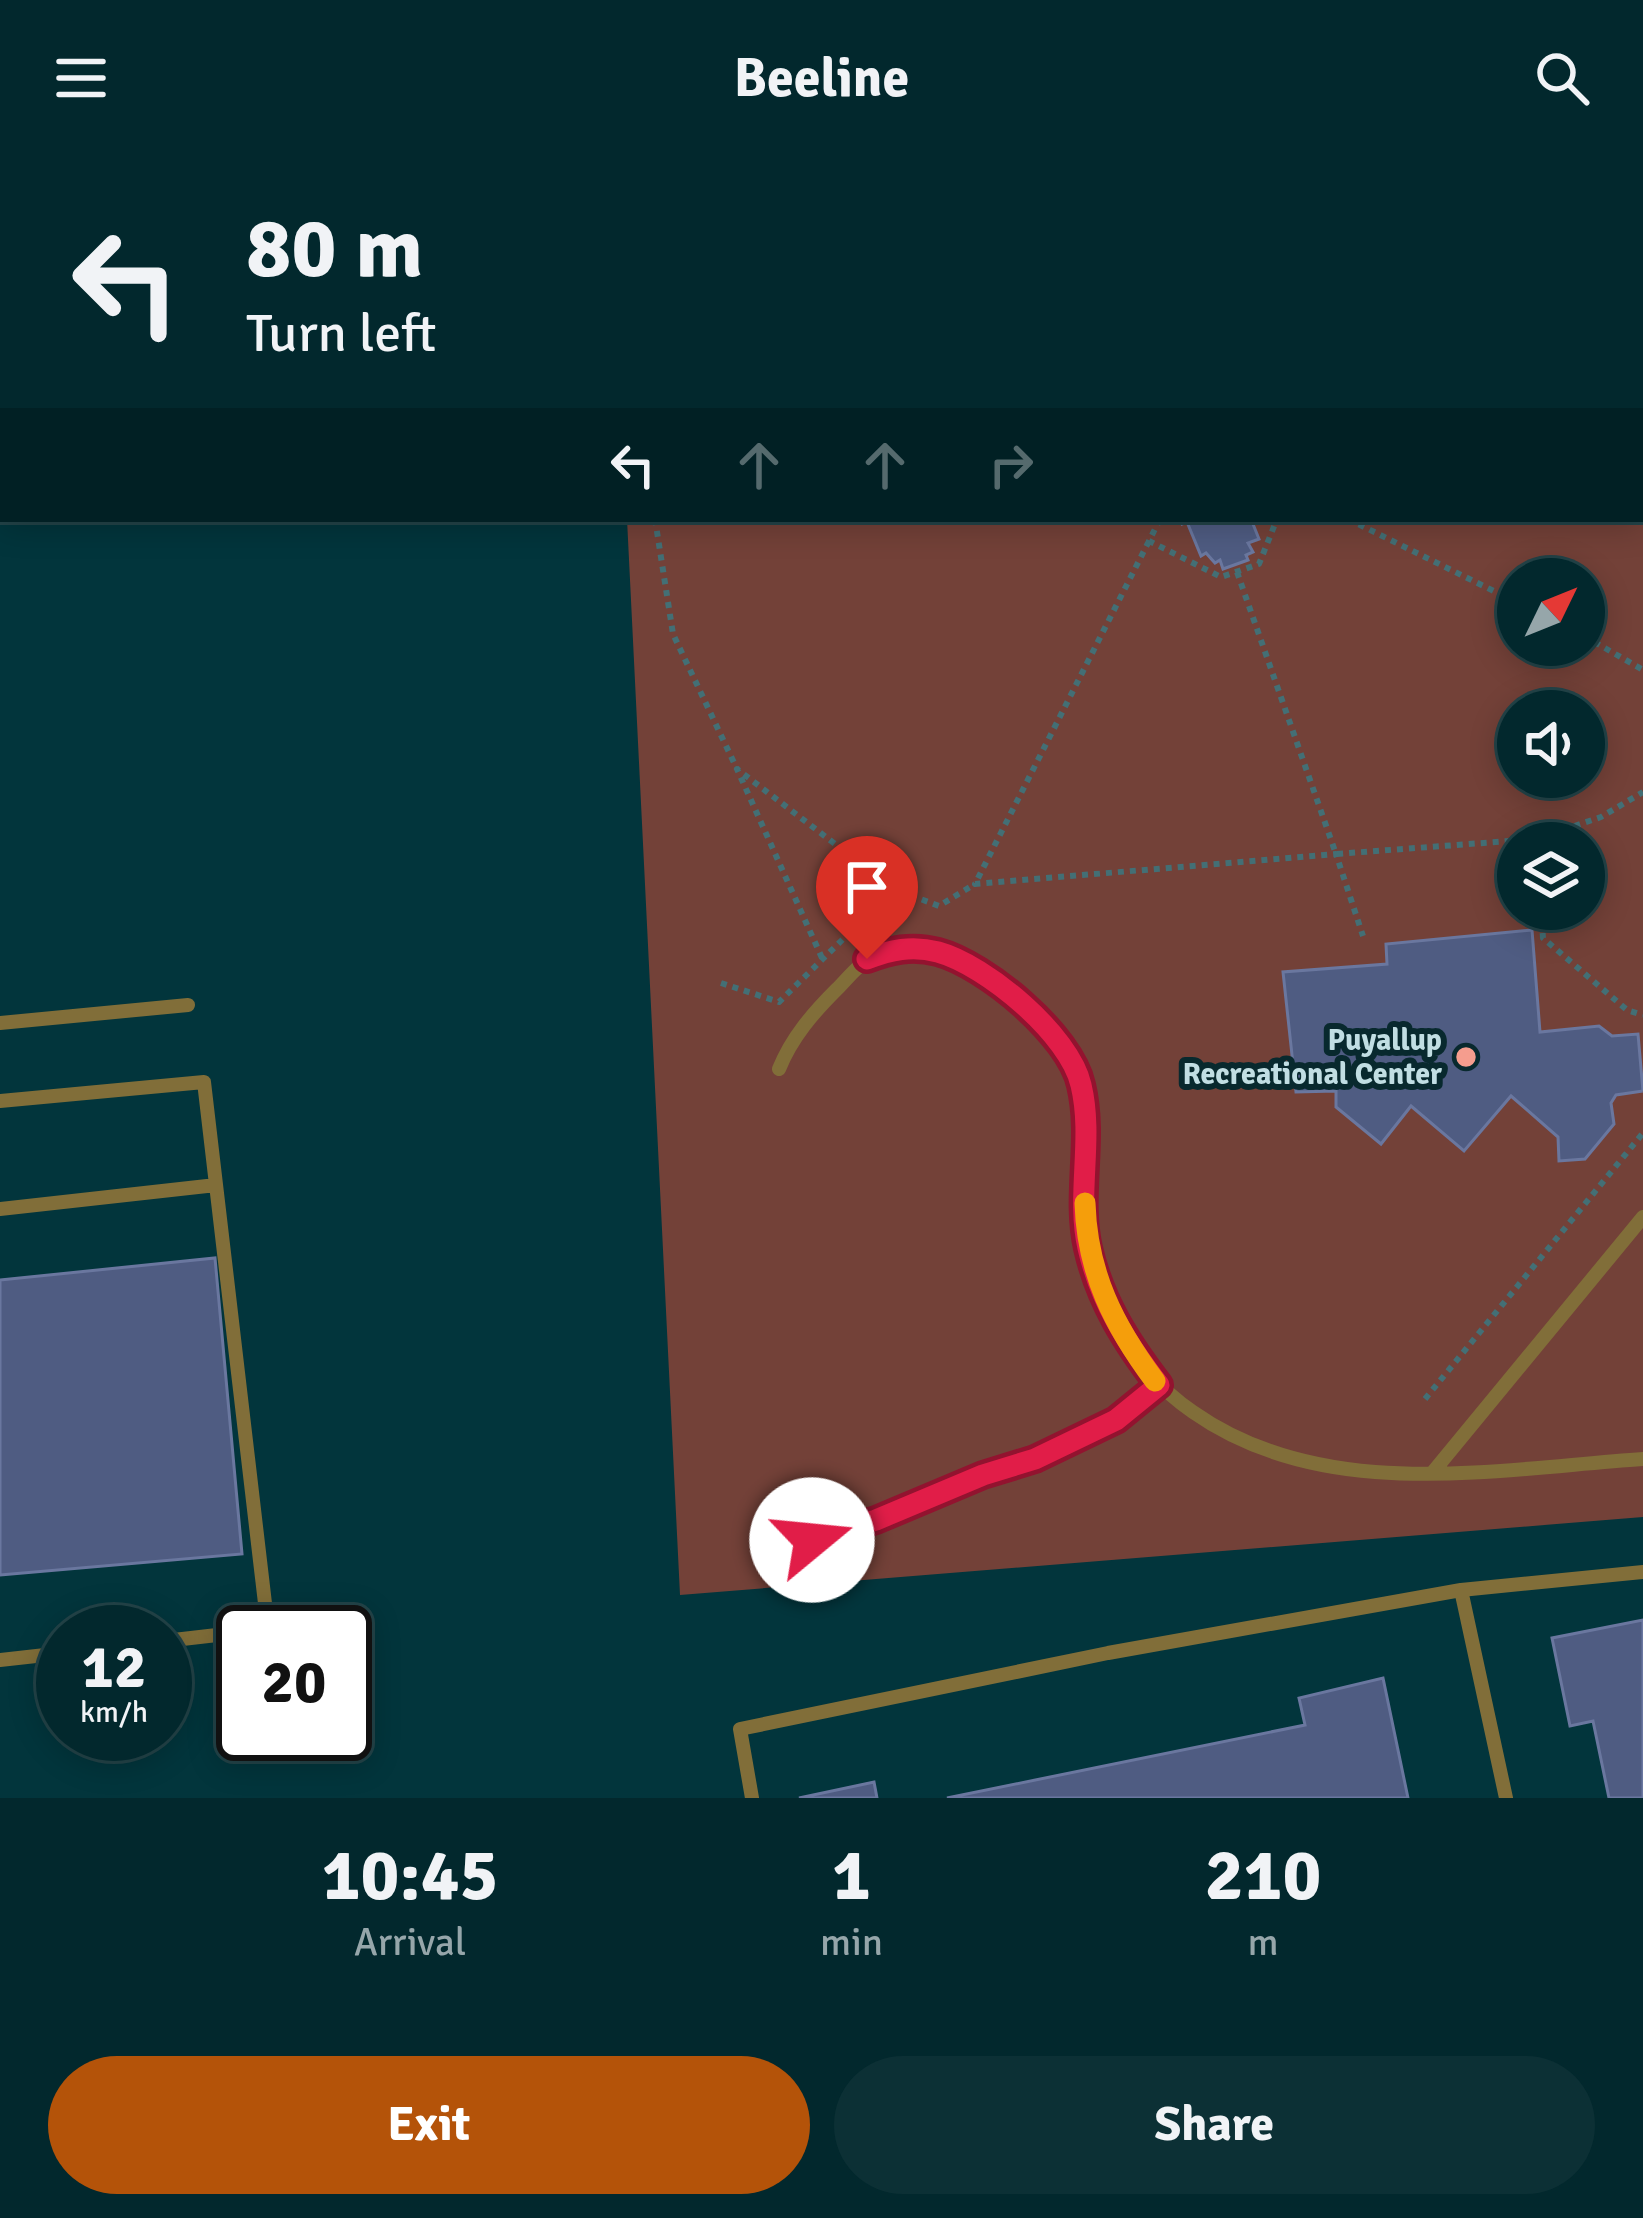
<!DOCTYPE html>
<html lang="en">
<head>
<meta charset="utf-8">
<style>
	body { margin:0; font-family:Signika,sans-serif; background:#0c3035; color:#f1f3f6; height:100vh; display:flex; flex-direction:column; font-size:45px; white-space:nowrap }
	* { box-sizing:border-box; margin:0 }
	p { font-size:39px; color:#96a6aa }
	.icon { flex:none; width:66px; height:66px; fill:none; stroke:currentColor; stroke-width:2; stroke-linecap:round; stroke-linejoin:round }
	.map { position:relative; height:1642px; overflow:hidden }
	.drawer { display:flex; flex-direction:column; background:#02282d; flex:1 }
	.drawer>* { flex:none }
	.hud { position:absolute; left:0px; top:0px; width:1644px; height:366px; box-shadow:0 6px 30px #0003,0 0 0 3px #234449; background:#02282d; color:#f1f3f6; overflow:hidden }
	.needle { width:78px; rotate:47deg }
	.tools { position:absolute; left:1497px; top:402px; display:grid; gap:24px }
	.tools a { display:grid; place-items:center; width:108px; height:108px; border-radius:50%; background:#02282d; box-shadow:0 6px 30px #0003,0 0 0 3px #234449; font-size:60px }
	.speed { position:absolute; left:36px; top:1449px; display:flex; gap:24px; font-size:60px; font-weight:700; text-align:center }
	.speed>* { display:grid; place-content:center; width:156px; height:156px; border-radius:50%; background:#02282d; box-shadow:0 6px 30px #0003,0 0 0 3px #234449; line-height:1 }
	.speed small { font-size:30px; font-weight:400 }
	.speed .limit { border:6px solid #111; border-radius:18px; background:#fff; color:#111 }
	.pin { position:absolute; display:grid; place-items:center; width:102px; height:102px; color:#fff; margin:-123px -51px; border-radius:50% 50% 50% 0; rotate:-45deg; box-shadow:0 0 12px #0007 }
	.pin .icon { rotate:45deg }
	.me { position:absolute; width:132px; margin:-66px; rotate:73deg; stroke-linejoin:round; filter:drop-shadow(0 0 9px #0008) }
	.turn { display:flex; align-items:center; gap:42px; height:252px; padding:0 48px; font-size:54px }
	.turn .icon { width:156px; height:156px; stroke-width:2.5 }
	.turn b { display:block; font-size:84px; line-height:102px }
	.lanes { display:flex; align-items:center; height:114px; padding:0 48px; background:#0003; justify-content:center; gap:60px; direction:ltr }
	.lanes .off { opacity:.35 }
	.eta { display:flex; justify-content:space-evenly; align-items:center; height:204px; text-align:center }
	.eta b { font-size:72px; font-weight:700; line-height:84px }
	.action { display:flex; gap:24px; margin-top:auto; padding:24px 48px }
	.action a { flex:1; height:138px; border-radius:72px; background:#b45309; color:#fff; font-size:48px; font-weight:700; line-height:138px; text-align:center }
	.action a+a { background:#0c3035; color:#f1f3f6 }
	header { display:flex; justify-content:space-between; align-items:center; height:156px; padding:0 48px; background:#02282d; font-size:54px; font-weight:700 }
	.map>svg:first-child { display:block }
</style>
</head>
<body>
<header><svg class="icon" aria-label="menu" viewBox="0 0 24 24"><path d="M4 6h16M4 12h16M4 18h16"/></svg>Beeline<svg class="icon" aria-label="search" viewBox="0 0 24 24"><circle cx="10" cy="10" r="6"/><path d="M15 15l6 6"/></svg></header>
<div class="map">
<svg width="1643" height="1642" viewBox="0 0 1643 1642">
	<rect width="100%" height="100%" fill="#02353c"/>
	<!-- green -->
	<path fill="#734138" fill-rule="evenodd" d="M628,0H1643V1361L680,1439L627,363H1641V3ZM1518,423H1584V489H1518ZM1518,555H1584V621H1518ZM1518,687H1584V753H1518Z"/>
	<!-- building -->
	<path fill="#4f5c82" stroke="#6a779f" stroke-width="3" d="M1180,363H1251L1259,383L1248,387L1253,396L1246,399L1248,404L1223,413L1220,404L1215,407L1206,397L1201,400L1187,366L1182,368Z
		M1532,774L1540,876L1599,870L1612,880L1638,878L1643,935L1616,939L1611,947L1614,968L1585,1003L1559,1005L1558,981L1511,940L1464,995L1411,950L1381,988L1336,951V935L1296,936L1283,816L1387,808L1386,788Z
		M215,1102L242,1398L0,1419V1124Z
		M1643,1464V1642H1609L1593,1565L1570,1570L1552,1482Z
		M1383,1522L1408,1642H947L1305,1569L1299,1542Z
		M874,1626L877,1642H799Z"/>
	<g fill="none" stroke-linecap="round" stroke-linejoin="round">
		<!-- path -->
		<path stroke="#436f75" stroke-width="6" stroke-dasharray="6 6" stroke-linecap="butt" d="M1641,0L1643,3
			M653,3V0
			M655,363L673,478L737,613
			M1160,363L1149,385L1221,421L1259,408L1277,363
			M1348,363L1518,447
			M1149,385L975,728L1336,698L1363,780
			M1237,416L1336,698L1536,683L1601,661L1643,636
			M1584,480L1643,514
			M1541,753L1543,782L1627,854L1643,859
			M822,802L737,613L894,733
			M721,827L779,846L894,733L939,750L975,728
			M1425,1243L1643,977"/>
		<!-- service -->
		<path stroke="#816e39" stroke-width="14" d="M0,867L188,849
			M779,913C792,881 813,857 837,833C847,823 858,809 870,802C920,774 978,812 1016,845C1041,867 1067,889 1079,921C1094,961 1085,1006 1085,1047C1083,1127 1127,1211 1193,1256C1324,1348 1495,1313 1643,1303
			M0,945L204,926L268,1473L244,1476
			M0,1053L216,1029
			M1433,1316L1643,1061
			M762,1363C770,1374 776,1382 790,1385C833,1392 937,1337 980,1320C1026,1303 1075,1291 1116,1264C1131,1254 1145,1240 1158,1229
			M1461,1434L1506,1642
			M165,1485L243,1476
			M0,1504L63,1497
			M752,1642L740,1573L1108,1497L1461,1434L1643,1416"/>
	</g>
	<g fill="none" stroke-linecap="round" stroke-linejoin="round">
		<!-- route casing -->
		<g stroke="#92132f" stroke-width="30">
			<path id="route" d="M812,1384L876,1364L983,1319L1035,1303L1116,1264L1159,1229C1126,1186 1100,1145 1088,1092C1076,1039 1094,983 1081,929C1070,879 986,809 938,796C912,789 890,794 867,803"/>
		</g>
		<!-- route -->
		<use href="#route" stroke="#e11d48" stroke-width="21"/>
		<!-- slow -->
		<path stroke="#f59e0b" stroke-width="21" d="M1085,1047C1087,1117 1114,1170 1155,1225"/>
	</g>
	<!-- markers -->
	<circle fill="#f59d8e" stroke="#08292e" stroke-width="4.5" cx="1466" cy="901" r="12"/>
	<g text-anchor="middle" stroke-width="12" stroke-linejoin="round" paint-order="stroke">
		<!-- poi labels -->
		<g font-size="30" font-weight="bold" fill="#c1dee3" stroke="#08292e" text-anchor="end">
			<text x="1442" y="894">Puyallup<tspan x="1442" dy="34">Recreational Center</tspan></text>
		</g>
	</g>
</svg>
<div class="tools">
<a><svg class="needle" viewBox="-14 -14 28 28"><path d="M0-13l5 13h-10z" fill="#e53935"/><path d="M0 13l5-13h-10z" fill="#96a6aa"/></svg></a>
<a><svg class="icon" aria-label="sound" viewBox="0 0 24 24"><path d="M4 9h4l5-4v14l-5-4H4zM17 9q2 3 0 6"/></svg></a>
<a><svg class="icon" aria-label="layers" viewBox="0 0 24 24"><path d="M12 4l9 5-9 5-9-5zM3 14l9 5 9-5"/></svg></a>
</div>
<div class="speed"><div>12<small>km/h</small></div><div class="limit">20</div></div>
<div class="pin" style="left:867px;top:803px;background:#d93025"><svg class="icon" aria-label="arrive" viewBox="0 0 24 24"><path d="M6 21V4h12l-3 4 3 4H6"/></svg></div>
<svg class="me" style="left:812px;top:1384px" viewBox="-20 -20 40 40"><circle r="19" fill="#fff"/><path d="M0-13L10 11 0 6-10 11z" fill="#e11d48"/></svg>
<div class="hud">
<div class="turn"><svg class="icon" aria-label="left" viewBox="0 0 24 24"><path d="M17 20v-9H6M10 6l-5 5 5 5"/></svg><div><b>80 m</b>Turn left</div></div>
<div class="lanes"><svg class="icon" aria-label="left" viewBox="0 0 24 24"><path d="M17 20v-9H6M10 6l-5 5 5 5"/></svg><svg class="icon off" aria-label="ahead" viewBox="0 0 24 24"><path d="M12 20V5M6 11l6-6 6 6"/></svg><svg class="icon off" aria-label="ahead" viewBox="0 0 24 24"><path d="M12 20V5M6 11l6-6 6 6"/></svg><svg class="icon off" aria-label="right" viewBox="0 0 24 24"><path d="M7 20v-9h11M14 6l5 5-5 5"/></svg></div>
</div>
</div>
<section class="drawer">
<div class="eta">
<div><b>10:45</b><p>Arrival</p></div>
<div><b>1</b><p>min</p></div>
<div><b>210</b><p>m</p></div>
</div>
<div class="action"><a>Exit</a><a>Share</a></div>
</section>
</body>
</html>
